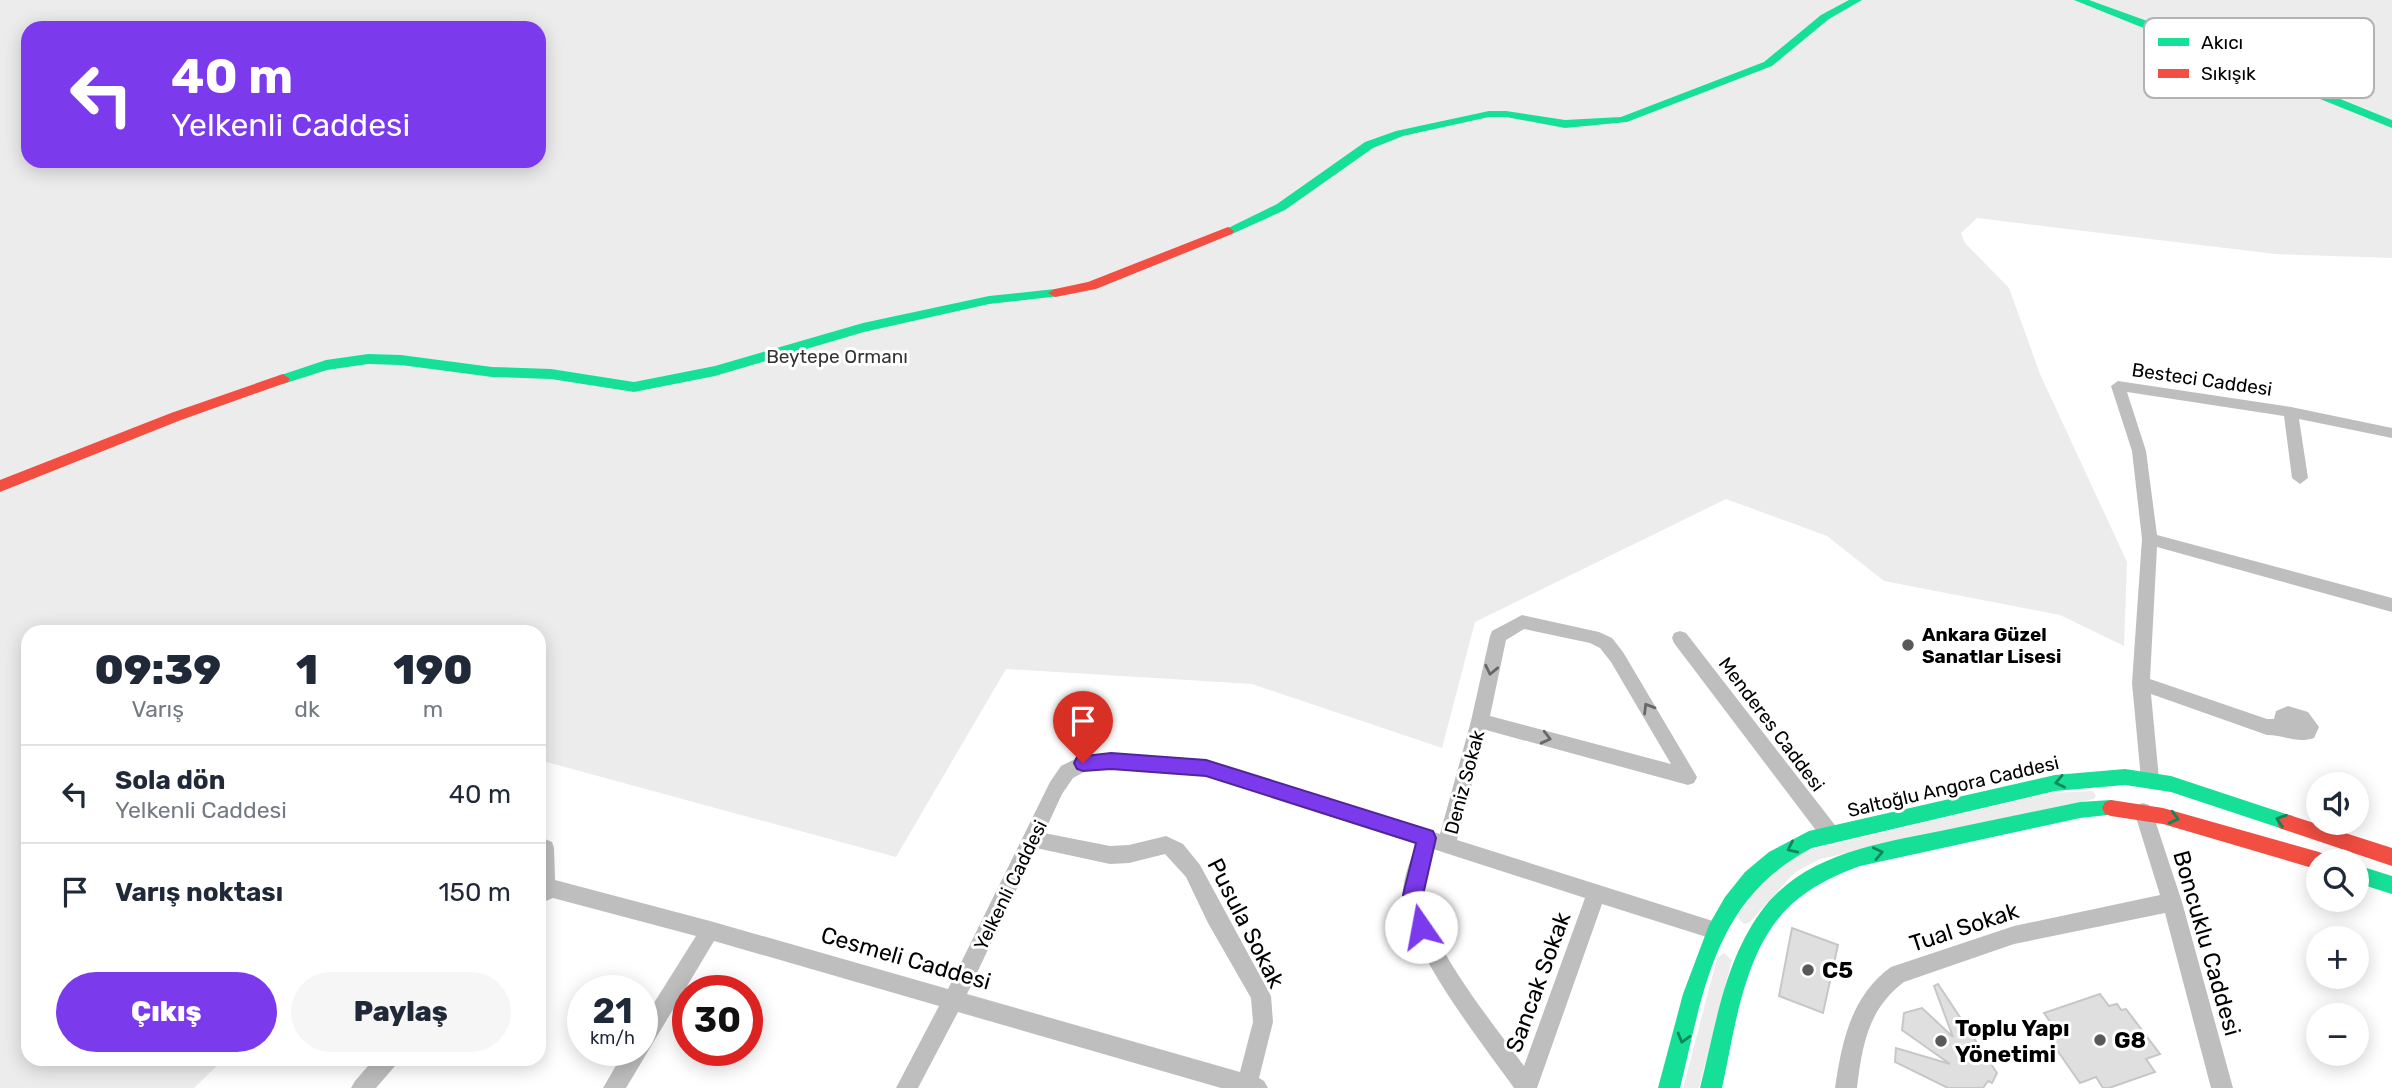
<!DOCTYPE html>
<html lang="tr">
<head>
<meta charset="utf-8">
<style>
	body { margin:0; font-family:Rubik,sans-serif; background:#f6f6f7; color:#1f2937; height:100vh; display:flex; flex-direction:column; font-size:26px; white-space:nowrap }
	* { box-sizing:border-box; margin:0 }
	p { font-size:23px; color:#747a83 }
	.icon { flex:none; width:38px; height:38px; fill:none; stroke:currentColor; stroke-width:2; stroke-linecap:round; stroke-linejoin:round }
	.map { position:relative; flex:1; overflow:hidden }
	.panel { position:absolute; left:21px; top:625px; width:525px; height:441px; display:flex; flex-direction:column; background:#fff; border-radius:21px; box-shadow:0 4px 18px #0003 }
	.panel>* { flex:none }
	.top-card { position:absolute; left:21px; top:21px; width:525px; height:147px; border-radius:21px; box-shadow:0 4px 18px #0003; background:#7c3aed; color:#fff; overflow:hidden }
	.buttons { position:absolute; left:2306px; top:772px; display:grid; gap:14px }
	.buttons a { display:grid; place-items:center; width:63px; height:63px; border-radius:50%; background:#fff; box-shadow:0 4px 18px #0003; font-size:35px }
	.speed { position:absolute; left:567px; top:975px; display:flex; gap:14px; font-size:35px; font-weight:700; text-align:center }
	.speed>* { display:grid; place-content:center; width:91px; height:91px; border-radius:50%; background:#fff; box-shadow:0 4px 18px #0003; line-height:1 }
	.speed small { font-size:18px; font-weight:400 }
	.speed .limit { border:10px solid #d22; background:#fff; color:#111 }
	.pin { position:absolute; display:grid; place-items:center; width:60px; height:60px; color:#fff; margin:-72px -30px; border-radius:50% 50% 50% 0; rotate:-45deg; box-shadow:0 0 7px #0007 }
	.pin .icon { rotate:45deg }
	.me { position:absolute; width:77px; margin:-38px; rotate:348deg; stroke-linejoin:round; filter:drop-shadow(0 0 5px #0008) }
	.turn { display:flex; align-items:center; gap:24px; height:147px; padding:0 35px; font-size:32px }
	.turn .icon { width:91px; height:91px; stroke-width:2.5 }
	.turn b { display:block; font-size:49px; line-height:60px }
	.eta { display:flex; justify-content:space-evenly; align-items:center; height:119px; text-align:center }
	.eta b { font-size:42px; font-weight:800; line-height:49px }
	.cta { display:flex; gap:14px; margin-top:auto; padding:14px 35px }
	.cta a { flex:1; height:80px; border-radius:42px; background:#7c3aed; color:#fff; font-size:28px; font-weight:800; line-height:80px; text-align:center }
	.cta a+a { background:#f6f6f7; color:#1f2937 }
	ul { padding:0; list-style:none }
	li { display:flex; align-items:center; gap:21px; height:98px; padding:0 35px; border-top:2px solid #e0e1e3 }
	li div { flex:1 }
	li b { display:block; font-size:26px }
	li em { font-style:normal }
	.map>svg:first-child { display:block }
</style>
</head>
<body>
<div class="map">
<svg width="2392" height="1088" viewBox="0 0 2392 1088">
	<rect width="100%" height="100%" fill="#fff"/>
	<!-- green -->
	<path fill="#ececec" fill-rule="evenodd" d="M0,0H2392V258L2275,254L1977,218L1961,233L1965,243L2009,288L2040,374L2127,562L2124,646L2060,615L1884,581L1827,536L1726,499L1475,622L1442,748L1252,684L1006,669L896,857L539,760V632H28V1059H224L194,1088H0ZM28,28H539V161H28Z
		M2093,791L2096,796L2094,799L1820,859L1794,873L1749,923L1744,924L1737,917L1758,885L1797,853L2050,793Z
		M1724,953L1732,960L1699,1088H1683L1717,958Z"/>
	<!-- building -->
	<path fill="#dfdfdf" stroke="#c7c7c7" stroke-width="2" d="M1792,928L1838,945L1823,1013L1779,996Z
		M1938,984L1997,1073L1992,1083L1988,1081L1983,1088H1948L1895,1062L1896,1048L1950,1064L1902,1030L1904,1013L1922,1008L1953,1037L1934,986Z
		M2100,994L2109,1006L2117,1004L2121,1010L2126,1009L2160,1054L2146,1059L2155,1072L2109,1088H2103L2096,1077L2080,1083L2041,1027L2051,1023L2044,1013Z"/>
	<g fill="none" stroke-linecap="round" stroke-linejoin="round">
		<!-- street -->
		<path fill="#bebebe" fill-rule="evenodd" d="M2118,381L2291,407L2392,428V438L2299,419L2308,478L2300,484L2292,478L2284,416L2127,392L2146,451L2157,535L2392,598V612L2157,547L2150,679L2267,719H2274L2276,711L2288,706L2308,712L2319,727L2314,738C2297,744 2284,735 2267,735L2151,694L2159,779L2156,785L2150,787L2144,785L2141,779L2132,683L2142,539L2132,451L2111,386Z
			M1522,615L1599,632L1612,638L1623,652L1697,777L1694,783L1688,785L1486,730L1457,840L1716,922L1723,924L1726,931L1723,938L1716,940L1602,904L1537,1088H1514C1482,1043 1408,950 1403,896C1402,879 1411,860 1416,844L1206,776L1111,769L1086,771L1073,778L1062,794L1044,833L1110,846L1129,845L1166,836L1183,844L1200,865L1271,996L1273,1022L1259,1078L1264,1081L1268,1088H1221L958,1012L918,1088H896L939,1006L714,941L626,1088H603L625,1050H642V1022L696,936L553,898L539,904V842L545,839L552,842L554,848L555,880L710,921L948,989L1050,782L1061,766L1083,755L1111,753L1206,760L1440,834L1471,721L1490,636L1492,631ZM1524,629L1590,643L1600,648L1611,662L1671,764L1490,716L1506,640ZM1036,848L1110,864L1129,863L1165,854L1186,877L1208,923L1251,998L1253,1022L1240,1072L967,994ZM1433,849L1585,898L1524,1066C1495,1026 1427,943 1423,896C1421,881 1428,864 1433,849Z
			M1680,631L1686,633L1838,829L1840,835L1838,841L1831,844L1824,841L1674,643L1672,638L1674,633Z
			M2143,803L2149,805L2152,811L2182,902L2233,1088H2211L2165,913L2014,944L1904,982C1868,1009 1862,1046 1857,1088H1835C1842,1041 1851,996 1891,967L2014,926L2160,895L2134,811L2137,805Z
			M374,1059H398L395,1066L376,1088H351L355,1081Z"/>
		<!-- fast -->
		<path fill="#16e098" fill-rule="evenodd" d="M1849,0H1862L1829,19L1772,66L1627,122L1565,128L1506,117H1489L1403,136L1373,148L1285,210L1232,234H1224L1222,231L1277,204L1365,142L1396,131L1489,111H1506L1565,120L1621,117L1764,62L1821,15Z
			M2074,0H2089L2150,22L2392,120V128Z
			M1055,289L1062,293L1060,296L989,304L864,332L715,376L634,392L551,379L492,377L401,365L368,364L327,370L283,384L276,379L278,376L326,360L368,354L401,355L492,367L551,369L634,382L715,366L863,323L989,296Z
			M2125,769L2171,776L2286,814L2293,816L2295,822L2293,828L2286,830L2171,792L2125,785L2055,791L1812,848C1714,899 1704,990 1680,1088H1658L1683,994L1709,925L1725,897L1745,872L1769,852L1809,831L2055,775Z
			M2111,800L2117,802L2120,808L2117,814L2080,818L1860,866C1838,874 1818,883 1799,898C1744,941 1736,1025 1722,1088H1700C1715,1029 1724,963 1760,913C1803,852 1883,843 1950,829C1993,820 2037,811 2080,802Z
			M2357,865L2392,876V894L2357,883Z"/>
		<!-- jam -->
		<path fill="#f24e42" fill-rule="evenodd" d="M1228,227L1234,231L1232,234L1096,289L1055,297L1048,293L1055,289L1088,282Z
			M283,374L290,379L288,382L181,420L0,492V480L171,413Z
			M2111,800L2163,808L2319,852L2326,855L2328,861H2319V870L2163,824L2111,816L2105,814L2102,808L2105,802Z
			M2286,814L2392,848V866L2279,828L2277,822L2279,816Z"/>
	</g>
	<!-- one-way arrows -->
	<defs><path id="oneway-chevron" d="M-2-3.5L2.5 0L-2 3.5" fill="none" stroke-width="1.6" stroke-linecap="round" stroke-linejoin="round" transform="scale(1.75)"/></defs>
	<g stroke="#686868">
		<use href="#oneway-chevron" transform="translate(1491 670) rotate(102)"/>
		<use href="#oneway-chevron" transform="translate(1648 708) rotate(-121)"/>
		<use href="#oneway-chevron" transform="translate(1546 738) rotate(14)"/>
	</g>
	<g stroke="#0d865b">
		<use href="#oneway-chevron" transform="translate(2060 782) rotate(168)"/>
		<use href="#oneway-chevron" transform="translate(2174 818) rotate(14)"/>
		<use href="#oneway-chevron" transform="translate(2281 820) rotate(-162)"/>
		<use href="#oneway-chevron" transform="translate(1792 848) rotate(155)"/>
		<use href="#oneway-chevron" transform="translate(1878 853) rotate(-12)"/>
		<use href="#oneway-chevron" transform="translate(1683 1038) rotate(106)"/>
	</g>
	<!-- route -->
	<path fill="#7c3aed" stroke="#51269a" stroke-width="2" d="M1111,753L1206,760L1433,831L1436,838L1423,895L1430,927L1428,933L1421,936L1414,933L1403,895L1416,843L1206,776L1111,769L1083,771L1077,769L1074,763L1077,757Z"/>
	<!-- markers -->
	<g fill="#595959" stroke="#fff" stroke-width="2.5">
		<circle cx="1908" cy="645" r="7"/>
		<circle cx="1808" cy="970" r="7"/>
		<circle cx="2100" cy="1040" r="7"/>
		<circle cx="1941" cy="1041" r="7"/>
	</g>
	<g text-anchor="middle" stroke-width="6" stroke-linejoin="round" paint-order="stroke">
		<!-- park labels -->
		<g font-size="19" fill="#333" stroke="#fff">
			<text x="837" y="363">Beytepe Ormanı</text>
		</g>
		<!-- street labels -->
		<g font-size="19" fill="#000" stroke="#fff">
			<text transform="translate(2202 379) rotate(8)" y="7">Besteci Caddesi</text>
			<text transform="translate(1772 724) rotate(53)" y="7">Menderes Caddesi</text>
			<text transform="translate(1464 782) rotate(-75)" y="7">Deniz Sokak</text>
			<text transform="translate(1953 786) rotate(-13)" y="7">Saltoğlu Angora Caddesi</text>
			<text transform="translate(1010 885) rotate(-64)" y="7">Yelkenli Caddesi</text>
		</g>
		<!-- poi labels -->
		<g font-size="19" font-weight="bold" fill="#000" stroke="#fff" text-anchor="start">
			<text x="1922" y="641">Ankara Güzel<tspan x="1922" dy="22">Sanatlar Lisesi</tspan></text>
		</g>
		<!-- near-street labels -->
		<g font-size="23" fill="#000" stroke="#fff">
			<text transform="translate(1246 923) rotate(63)" y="8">Pusula Sokak</text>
			<text transform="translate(1964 927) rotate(-18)" y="8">Tual Sokak</text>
			<text transform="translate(2207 943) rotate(74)" y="8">Boncuklu Caddesi</text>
			<text transform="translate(906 958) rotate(16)" y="8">Cesmeli Caddesi</text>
			<text transform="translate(1538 982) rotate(-70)" y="8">Sancak Sokak</text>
		</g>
		<!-- near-poi labels -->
		<g font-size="23" font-weight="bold" fill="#000" stroke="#fff" text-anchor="start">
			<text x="1822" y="978">C5</text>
			<text x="1955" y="1036">Toplu Yapı<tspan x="1955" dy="26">Yönetimi</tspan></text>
			<text x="2114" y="1048">G8</text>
		</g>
	</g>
	<!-- legend -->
	<rect x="2144" y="18" width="230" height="80" rx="10" fill="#fff" stroke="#b2b2b2" stroke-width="2"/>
	<rect x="2158" y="38" width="31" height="8" fill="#16e098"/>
	<rect x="2158" y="69" width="31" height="9" fill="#f24e42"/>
	<g font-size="19" fill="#000">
		<text x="2201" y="49">Akıcı</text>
		<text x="2201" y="80">Sıkışık</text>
	</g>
</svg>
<div class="buttons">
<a><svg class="icon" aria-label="sound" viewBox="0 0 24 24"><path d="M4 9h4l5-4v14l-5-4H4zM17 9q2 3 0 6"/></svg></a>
<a><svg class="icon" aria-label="search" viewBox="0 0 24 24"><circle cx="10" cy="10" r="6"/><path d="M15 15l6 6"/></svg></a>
<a>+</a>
<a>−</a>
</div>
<div class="speed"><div>21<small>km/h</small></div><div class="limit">30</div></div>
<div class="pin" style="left:1083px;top:763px;background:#d93025"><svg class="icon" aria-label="arrive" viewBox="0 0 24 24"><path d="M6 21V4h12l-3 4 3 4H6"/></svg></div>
<svg class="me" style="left:1421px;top:927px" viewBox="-20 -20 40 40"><circle r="19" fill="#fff"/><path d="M0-13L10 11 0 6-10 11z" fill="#7c3aed"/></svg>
<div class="top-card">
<div class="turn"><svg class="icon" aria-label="left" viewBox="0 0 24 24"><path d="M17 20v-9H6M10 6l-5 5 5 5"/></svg><div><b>40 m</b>Yelkenli Caddesi</div></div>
</div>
<section class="panel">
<div class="eta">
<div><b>09:39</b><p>Varış</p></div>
<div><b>1</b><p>dk</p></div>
<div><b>190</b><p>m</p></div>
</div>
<ul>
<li><svg class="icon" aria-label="left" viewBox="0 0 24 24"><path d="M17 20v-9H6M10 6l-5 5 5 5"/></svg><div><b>Sola dön</b><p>Yelkenli Caddesi</p></div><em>40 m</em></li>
<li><svg class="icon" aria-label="arrive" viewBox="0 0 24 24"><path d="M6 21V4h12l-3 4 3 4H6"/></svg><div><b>Varış noktası</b></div><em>150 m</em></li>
</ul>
<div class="cta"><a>Çıkış</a><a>Paylaş</a></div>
</section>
</div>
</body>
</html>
